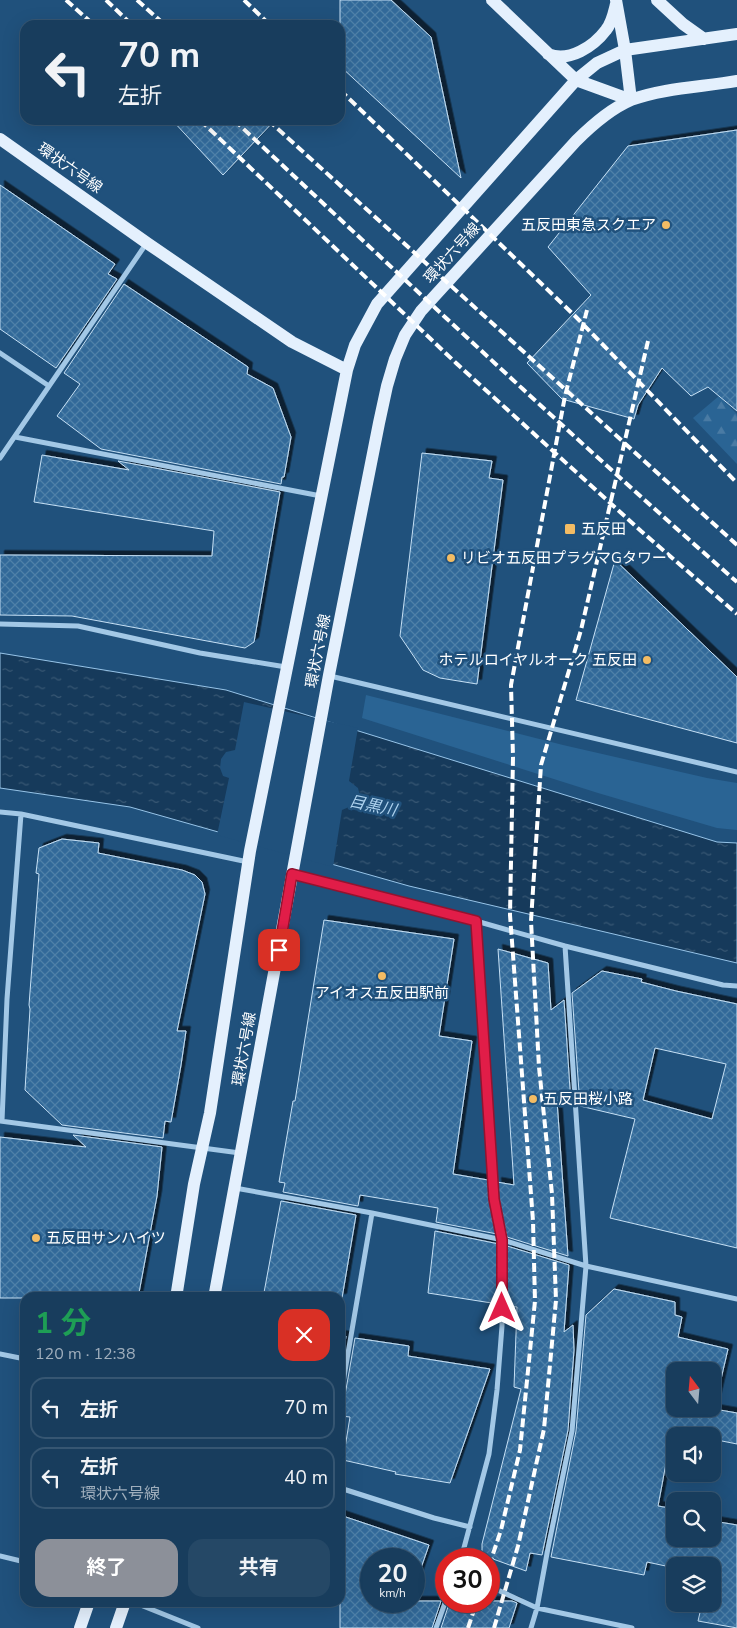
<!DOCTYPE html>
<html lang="ja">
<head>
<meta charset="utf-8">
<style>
	body { margin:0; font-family:"Nunito Sans","Noto Sans JP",sans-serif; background:#254866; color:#f1f3f6; height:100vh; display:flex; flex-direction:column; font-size:19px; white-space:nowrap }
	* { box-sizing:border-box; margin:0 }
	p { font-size:16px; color:#9faebc }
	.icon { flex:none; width:28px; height:28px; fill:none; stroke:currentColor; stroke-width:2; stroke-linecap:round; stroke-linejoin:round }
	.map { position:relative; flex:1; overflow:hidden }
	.panel { position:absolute; left:20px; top:1292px; width:325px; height:315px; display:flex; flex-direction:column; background:#183d5d; border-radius:15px; box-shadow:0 5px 20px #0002,0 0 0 1px #365672 }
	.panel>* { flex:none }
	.top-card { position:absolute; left:20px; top:20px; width:325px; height:105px; border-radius:15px; box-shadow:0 5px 20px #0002,0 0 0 1px #365672; background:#183d5d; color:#f1f3f6; overflow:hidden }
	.needle { width:32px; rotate:344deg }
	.buttons { position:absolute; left:666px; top:1362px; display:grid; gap:10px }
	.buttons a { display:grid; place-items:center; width:55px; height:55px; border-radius:10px; background:#183d5d; box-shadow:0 5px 20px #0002,0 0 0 1px #365672; font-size:25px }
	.speed { position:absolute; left:360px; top:1548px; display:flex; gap:10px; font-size:25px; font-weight:700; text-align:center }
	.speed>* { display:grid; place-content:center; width:65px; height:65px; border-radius:50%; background:#183d5d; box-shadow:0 5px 20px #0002,0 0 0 1px #365672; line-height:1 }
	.speed small { font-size:12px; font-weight:400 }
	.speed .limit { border:8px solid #d22; background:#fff; color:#111 }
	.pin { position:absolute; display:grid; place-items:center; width:42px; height:42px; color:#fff; margin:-21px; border-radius:10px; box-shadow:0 2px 8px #0006 }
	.me { position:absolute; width:55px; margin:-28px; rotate:0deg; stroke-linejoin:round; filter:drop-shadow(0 0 4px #0008) }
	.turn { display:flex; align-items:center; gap:18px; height:105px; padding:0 15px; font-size:22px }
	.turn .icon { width:65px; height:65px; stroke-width:2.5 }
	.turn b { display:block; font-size:35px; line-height:42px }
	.round { display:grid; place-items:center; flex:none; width:52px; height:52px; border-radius:15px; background:#254866 }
	.summary { display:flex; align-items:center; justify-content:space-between; height:85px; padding:0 15px }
	h1 { font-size:30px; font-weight:700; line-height:38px; color:#1e9e55 }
	.action { display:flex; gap:10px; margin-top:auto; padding:10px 15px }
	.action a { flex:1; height:58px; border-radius:15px; background:#8c9099; color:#fff; font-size:20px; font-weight:700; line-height:58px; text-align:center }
	.action a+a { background:#254866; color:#f1f3f6 }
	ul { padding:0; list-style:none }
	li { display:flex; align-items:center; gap:15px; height:62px; margin:0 10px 8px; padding:0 5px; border:2px solid #365672; border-radius:15px }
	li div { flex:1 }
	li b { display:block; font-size:19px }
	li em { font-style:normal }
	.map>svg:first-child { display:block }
</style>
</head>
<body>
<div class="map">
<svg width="737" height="1628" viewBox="0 0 737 1628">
	<defs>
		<pattern id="forest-firs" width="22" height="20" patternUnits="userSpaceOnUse" patternTransform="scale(1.25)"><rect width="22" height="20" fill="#2a6494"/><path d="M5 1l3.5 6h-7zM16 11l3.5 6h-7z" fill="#4a7ba4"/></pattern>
		<pattern id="water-ripples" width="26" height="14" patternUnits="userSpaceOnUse" patternTransform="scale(1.25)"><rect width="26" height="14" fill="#163a5b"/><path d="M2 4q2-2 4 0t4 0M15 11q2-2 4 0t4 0" fill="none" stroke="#395874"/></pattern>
		<pattern id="building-cross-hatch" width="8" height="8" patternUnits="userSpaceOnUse" patternTransform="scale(1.25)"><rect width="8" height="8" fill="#306999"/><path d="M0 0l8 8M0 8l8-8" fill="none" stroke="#4f80a8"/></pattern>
		<filter id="shadow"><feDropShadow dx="4.5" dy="-4.5" stdDeviation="0" flood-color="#0009"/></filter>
	</defs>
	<rect width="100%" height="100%" fill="#20517c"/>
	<!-- forest -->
	<path fill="url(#forest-firs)" d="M719,396L737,414V464L693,418Z"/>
	<!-- green -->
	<path fill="#2a6494" d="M366,695L563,745L707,778L737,783V830L717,828L598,793L362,718Z"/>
	<!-- water -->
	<path fill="url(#water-ripples)" stroke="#97c4e8" d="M0,653L226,690L717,842L737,843V963L409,886L130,807L0,788Z"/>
	<!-- pier -->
	<path fill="#20517c" d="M244,702L358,728L349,781L358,788L360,796L356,804L342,810L333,867L217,835L229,778L223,776L220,768L221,759L226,752L235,750Z"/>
	<!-- building -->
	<path fill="url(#building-cross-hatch)" stroke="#c6e0f5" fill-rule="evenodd" filter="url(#shadow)" d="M340,0H391L431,37L461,178L340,66Z
		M172,120H275L223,175Z
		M737,130V411L708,387L691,396L662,368L638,405L634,419L562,399L527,363L591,295L548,247L628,146Z
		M0,185L115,264L108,274L117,279L56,368L0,329Z
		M124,284L248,367L247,374L273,388L291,437L284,477H282L281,484L101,449L57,416L80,384L64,373Z
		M422,453L492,461L489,478L503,480L477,684L440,678L423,670L400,636Z
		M42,455L129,470L118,461L280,492L254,642L245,648L72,616L0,615V555L212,556L214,531L34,502Z
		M615,560L737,677V743L576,700Z
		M62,839L99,843L98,853L182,870L195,875L202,882L205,894L177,1031H186L181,1065L171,1122L165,1121L163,1138L62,1125L25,1090L30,1009L29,1005L39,874L36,873L39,848Z
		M324,920L454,939L439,1036L472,1041L453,1174L488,1180L490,1200L497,1234L436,1222L438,1208L360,1195L358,1206L283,1192L285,1183L279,1182L293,1101H295Z
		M498,949L548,963L551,1010L564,1000L571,1104L557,1101L568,1256L507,1237L498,1198L497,1182L514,1185Z
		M602,971L642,979L641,982L676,991L737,1004V1248L610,1218L635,1119L580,1106L572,993ZM655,1048L726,1064L712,1119L643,1100Z
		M73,1135L162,1147L157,1196L138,1298H0V1137L86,1147Z
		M281,1201L356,1215L342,1298H263Z
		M435,1231L499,1244L498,1304L428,1293Z
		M507,1246L569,1265L564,1332L573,1325L574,1350L568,1430L542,1555L530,1553L526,1571L482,1555V1544L521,1389L514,1387L517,1307L507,1306Z
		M614,1289L675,1302V1315L682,1317L678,1337L728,1349L714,1409L737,1413V1444L712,1439V1436H697L672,1431L658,1506L675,1509V1539H712V1517L713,1521L737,1525V1628L698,1621L702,1604H712V1566H675V1568L647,1562L644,1575L551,1557L576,1431L586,1315ZM675,1371H712V1409H675Z
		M340,1335L346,1336L340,1374Z
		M355,1338L409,1346L408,1356L490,1369L450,1483L395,1474L396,1472L343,1460L350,1417L340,1416V1404L344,1401Z
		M340,1515L429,1545L414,1588V1559H371V1601H441L432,1628H340Z
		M450,1601H512L517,1603L509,1628H441Z"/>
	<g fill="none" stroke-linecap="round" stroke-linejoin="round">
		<!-- minor -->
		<path stroke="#a3c8e6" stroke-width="5" d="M0,353L49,386
			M15,437L321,496
			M0,458L146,244
			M0,624L78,626L200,653L286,667
			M330,676C465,709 601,740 737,772
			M0,812L21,814L248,862
			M292,874L476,921L565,946L723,985L737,986
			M0,1121L240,1153
			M2,1121L7,999L21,814
			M235,1188L372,1213L503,1240L586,1266L737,1299
			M0,1354L25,1359
			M340,1400L372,1213
			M340,1488L434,1518L470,1527
			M0,1556L25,1562
			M461,1559L489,1454L497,1390L502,1326L503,1240L494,1199L476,921
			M489,1586L537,1608L632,1628
			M133,1602L198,1628
			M436,1628L446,1600
			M531,1628L537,1608L548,1548L572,1431L586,1266L565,946"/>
		<!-- primary -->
		<path stroke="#e4f0fd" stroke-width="12" d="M492,0L576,80L631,100
			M616,0L625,50L631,100
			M657,0L683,24L704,39
			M548,54C569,63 594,46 606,30C612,23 614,12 616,4
			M0,139L147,243L292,342L347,370
			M176,1298L194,1184L210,1113L250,851L347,370L355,345L377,304L576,80L597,63L625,50L737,34
			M214,1298L329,675L379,423L387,386L395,359L405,335L421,311L576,141C592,125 610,109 631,100C663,88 703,87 737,81
			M80,1628L89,1602
			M116,1628L125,1602"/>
		<!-- rail -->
		<path stroke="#fff" stroke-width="4" stroke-dasharray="9 4" stroke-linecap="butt" d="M66,0L94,25
			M106,0L132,25
			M137,0L165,25
			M244,0L270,25
			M340,90L576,317L737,483
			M200,120L456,363L641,531L737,614
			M234,120C400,275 566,432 737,582
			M268,120L737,545
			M489,1566L501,1530L520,1450L535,1301L533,1221L510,915L513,757L511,685L565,396L587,310
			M468,1628L477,1601
			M494,1628L518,1546L544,1429L556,1300L552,1194L539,1067L531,921L541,765L581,630L648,341"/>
	</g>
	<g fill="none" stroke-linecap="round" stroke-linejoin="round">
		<!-- route casing -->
		<g stroke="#92132f" stroke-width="12">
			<path id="route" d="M279,950L292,874L476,921L494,1199L502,1240V1308"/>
		</g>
		<!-- route -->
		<use href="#route" stroke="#e11d48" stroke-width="9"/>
	</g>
	<!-- markers -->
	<g fill="#f3bc64" stroke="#20517c" stroke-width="2">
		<circle cx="666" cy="225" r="5"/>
		<rect x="564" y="523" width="12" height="12" rx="2.5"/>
		<circle cx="451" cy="558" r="5"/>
		<circle cx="647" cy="660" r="5"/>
		<circle cx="382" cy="976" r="5"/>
		<circle cx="533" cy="1099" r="5"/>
		<circle cx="36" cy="1238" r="5"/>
	</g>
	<g text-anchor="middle" stroke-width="5" stroke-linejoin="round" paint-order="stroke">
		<!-- street labels -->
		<g font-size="15" fill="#fff" stroke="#20517c">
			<text transform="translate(70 168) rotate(35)" y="5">環状六号線</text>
			<text transform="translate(452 253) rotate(-48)" y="5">環状六号線</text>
			<text transform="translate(318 651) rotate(-79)" y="5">環状六号線</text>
			<text transform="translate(244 1049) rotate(-80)" y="5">環状六号線</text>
		</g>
		<!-- poi labels -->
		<g font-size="15" fill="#fff" stroke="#20517c" text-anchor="start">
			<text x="656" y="230" text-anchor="end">五反田東急スクエア</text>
			<text x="581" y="534">五反田</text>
			<text x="461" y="563">リビオ五反田プラグマGタワー</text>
			<text x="637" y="665" text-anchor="end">ホテルロイヤルオーク 五反田</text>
			<text x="382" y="998" text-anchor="middle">アイオス五反田駅前</text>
			<text x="543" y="1104">五反田桜小路</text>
			<text x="46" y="1243">五反田サンハイツ</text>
		</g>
		<!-- water labels -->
		<g font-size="16" font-style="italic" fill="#aed2ee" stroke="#20517c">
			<text transform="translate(373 805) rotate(12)" y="6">目黒川</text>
		</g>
	</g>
</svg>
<div class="buttons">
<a><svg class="needle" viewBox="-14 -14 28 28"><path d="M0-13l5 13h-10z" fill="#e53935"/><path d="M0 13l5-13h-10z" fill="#9faebc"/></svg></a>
<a><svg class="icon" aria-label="sound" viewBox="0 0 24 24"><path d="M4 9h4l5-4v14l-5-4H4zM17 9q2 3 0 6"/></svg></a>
<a><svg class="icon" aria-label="search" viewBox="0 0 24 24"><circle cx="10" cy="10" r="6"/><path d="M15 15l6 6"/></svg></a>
<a><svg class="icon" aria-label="layers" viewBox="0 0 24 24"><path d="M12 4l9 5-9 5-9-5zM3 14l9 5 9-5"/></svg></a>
</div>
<div class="speed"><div>20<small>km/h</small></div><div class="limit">30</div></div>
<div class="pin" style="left:279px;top:950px;background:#d93025"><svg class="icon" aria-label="arrive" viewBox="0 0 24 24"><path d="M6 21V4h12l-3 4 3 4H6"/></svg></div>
<svg class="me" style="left:502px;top:1308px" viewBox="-20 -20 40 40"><path d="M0-17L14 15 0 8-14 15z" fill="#e11d48" stroke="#fff" stroke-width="4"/></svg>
<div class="top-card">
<div class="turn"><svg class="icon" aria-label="left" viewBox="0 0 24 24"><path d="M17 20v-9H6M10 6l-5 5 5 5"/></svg><div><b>70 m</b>左折</div></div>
</div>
<section class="panel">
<div class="summary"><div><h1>1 分</h1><p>120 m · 12:38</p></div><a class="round" style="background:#d93025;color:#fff"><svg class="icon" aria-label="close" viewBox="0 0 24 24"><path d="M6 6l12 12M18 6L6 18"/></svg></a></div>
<ul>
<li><svg class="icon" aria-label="left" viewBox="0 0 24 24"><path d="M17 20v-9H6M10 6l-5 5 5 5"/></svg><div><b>左折</b></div><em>70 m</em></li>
<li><svg class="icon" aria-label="left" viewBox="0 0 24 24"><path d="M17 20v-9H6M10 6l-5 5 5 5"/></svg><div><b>左折</b><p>環状六号線</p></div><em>40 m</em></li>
</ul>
<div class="action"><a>終了</a><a>共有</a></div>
</section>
</div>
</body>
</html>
